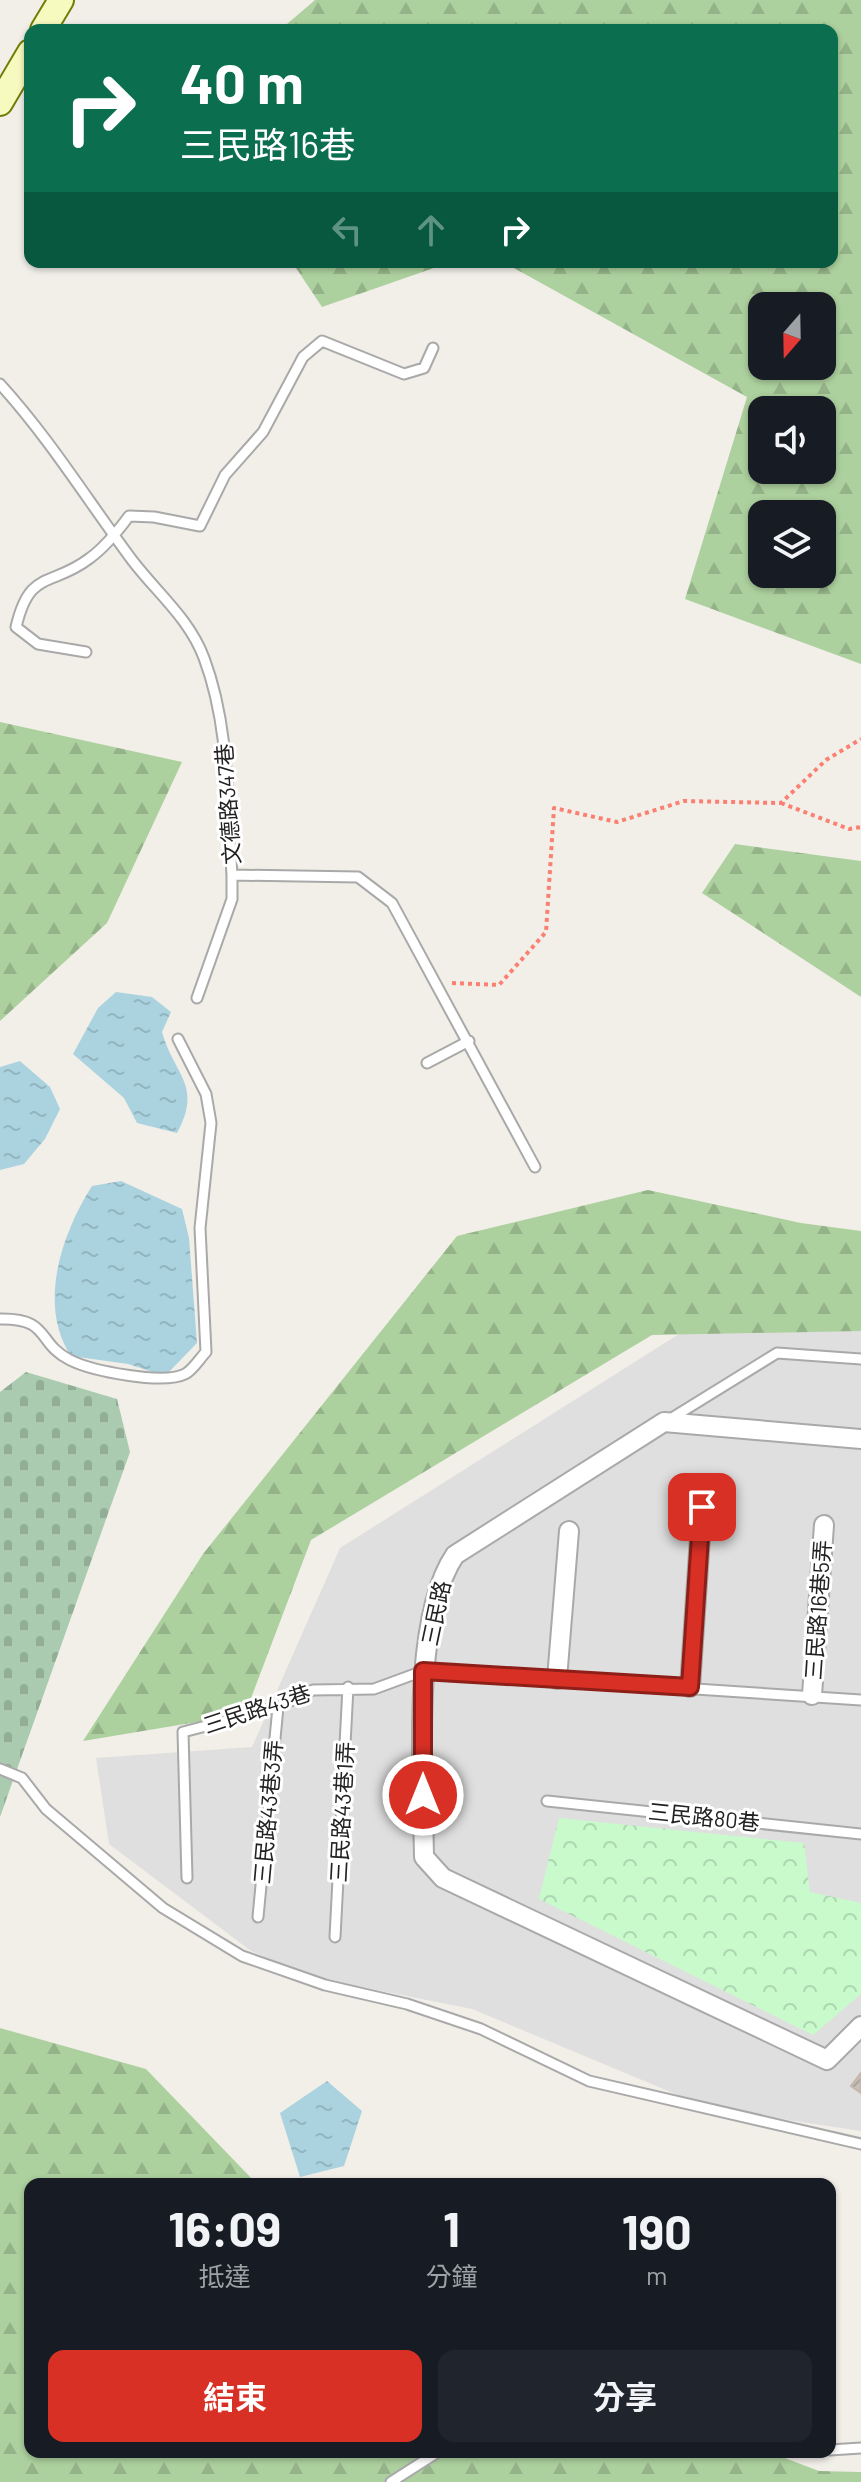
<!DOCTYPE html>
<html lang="zh-TW">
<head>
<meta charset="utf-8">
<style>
	body { margin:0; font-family:Barlow,"Noto Sans TC",sans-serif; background:#20242c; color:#f1f3f6; height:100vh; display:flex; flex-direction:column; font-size:30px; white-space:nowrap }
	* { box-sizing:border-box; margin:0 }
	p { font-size:26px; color:#9ea1a6 }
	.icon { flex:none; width:44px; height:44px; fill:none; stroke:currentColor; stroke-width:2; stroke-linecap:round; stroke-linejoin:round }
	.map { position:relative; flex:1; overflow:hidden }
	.panel { position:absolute; left:24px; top:2178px; width:812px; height:280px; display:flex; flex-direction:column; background:#171b24; border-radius:16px; box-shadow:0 2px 6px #0004 }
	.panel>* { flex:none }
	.hud { position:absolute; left:24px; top:24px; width:814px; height:244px; border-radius:16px; box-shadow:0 2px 6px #0004; background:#0b6e4f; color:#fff; overflow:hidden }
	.needle { width:52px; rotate:200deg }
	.buttons { position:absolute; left:748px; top:292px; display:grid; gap:16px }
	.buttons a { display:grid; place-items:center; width:88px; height:88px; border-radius:16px; background:#171b24; box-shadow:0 2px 6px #0004; font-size:40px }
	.pin { position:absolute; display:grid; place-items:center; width:68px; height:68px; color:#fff; margin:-34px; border-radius:16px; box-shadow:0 4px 12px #0006 }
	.me { position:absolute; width:88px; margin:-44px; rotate:0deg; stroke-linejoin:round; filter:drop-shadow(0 0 6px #0008) }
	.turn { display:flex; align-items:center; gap:28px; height:168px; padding:0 24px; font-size:36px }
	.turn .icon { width:104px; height:104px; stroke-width:2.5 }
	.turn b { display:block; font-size:56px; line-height:68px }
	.lanes { display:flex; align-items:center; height:76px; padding:0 24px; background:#0003; justify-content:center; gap:40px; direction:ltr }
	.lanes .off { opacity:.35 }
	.eta { display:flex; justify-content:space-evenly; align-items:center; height:136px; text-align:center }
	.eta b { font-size:48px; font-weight:700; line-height:56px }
	.button { display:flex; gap:16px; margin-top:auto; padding:16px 24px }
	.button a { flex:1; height:92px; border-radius:16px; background:#d93025; color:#fff; font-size:32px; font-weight:700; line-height:92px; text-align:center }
	.button a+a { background:#20242c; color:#f1f3f6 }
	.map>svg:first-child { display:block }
</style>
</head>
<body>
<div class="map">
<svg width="861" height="2482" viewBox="0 0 861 2482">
	<defs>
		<pattern id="forest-firs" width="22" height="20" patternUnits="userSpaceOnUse" patternTransform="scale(2)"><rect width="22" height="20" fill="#add19e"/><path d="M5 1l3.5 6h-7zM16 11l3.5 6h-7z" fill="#95b388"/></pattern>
		<pattern id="cemetery-stones" width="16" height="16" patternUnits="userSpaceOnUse" patternTransform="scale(2)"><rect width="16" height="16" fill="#aacbaf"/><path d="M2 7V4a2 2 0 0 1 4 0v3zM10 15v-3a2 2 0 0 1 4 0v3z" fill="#92ae96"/></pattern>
		<pattern id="park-crowns" width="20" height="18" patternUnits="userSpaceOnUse" patternTransform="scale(2)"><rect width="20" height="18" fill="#c8facc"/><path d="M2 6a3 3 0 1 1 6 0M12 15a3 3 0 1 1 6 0" fill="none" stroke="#acd6af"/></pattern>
		<pattern id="water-ripples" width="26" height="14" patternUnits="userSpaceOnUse" patternTransform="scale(2)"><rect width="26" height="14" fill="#aad3df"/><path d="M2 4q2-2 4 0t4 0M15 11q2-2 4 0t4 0" fill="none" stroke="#92b5bf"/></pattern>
		<pattern id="building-hatch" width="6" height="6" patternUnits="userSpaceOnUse" patternTransform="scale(2)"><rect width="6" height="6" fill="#c7bfb8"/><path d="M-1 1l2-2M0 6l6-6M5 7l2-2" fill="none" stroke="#aba49e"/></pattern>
	</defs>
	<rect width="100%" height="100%" fill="#f2efe9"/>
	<!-- residential -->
	<path fill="#e0dfdf" d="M725,1305L861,1314V2131L709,2108L472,2009L316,1978L251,1951L109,1844L96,1758L252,1747L340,1548Z"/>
	<!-- forest -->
	<path fill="url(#forest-firs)" fill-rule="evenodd" d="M315,0H861V664L685,599L747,397L503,262H832V30H280ZM822,306V366H762V306ZM762,410H822V470H762ZM822,514V574H762V514Z
		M292,262H451L322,307Z
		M0,722L182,762L107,923L0,1021Z
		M735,844L861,861V997L702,893Z
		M648,1190L801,1223L861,1231V1331L652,1335L311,1540L245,1714L83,1741L203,1554L457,1236Z
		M0,2028L146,2069L257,2184H30V2452H769L819,2471L861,2472V2482H0Z"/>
	<!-- cemetery -->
	<path fill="url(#cemetery-stones)" d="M26,1372L117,1399L130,1452L0,1817V1392Z"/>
	<!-- park -->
	<path fill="url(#park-crowns)" d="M559,1818L804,1843L810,1892L861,1903V1994L813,2035L539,1899Z"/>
	<!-- water -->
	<path fill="url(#water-ripples)" d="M116,992L152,997L171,1012L162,1032C174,1075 203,1085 177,1133L137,1123L124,1098L73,1054L98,1008Z
		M20,1061L50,1087L60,1109L45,1139L24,1164L0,1170V1067Z
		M121,1181L182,1209L189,1238L197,1343L165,1376L128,1364L71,1356C37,1305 62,1233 92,1186Z
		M327,2081L362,2111L344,2166L300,2177L280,2113Z"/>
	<!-- building -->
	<path fill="url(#building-hatch)" stroke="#c4b6ab" stroke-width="2" d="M861,2073V2093L851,2086Z"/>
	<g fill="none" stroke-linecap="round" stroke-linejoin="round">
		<!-- service casing -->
		<g stroke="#a9a9a9" stroke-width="13">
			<path id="service" d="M0,384C50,439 88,501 132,560C157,593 189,618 204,658C230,727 227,803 232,875L358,877L392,903L535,1167
				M86,652L38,644L16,627C30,568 51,588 90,558C105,547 118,531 129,516L154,517L200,526L225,475L263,432L303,357L322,341L404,374L424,368L433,348
				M197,998L232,899V875
				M427,1063L469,1041
				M0,1319C51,1318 36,1343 70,1360C92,1371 163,1385 185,1374C193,1370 200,1358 206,1352L200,1228L211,1123L206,1094L178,1039
				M667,1421L777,1353L861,1359
				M0,1769L22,1778L46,1809L163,1908L242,1956L325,1985L407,2004L481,2029L589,2081L861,2144
				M547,1801L861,1834
				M187,1878L183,1732L278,1707L313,1690L374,1689L423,1671L861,1700
				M258,1917L278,1707
				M335,1937L348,1687
				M830,2450L861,2448
				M391,2482L438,2452"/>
		</g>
		<!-- minor casing -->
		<g stroke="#a9a9a9" stroke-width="22">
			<path id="minor" d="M861,1439L664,1422L455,1555C411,1619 423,1778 424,1857L443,1878L827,2060L861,2026
				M557,1679L569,1531
				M690,1687L702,1507
				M812,1695L824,1525"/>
		</g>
		<!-- secondary casing -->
		<g stroke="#707d05" stroke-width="28">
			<path id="secondary" d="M43,30L61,0
				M0,103L30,52"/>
		</g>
		<!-- path -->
		<path stroke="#fa8072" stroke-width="4" stroke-dasharray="4 4" stroke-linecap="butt" d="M781,803L849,829L861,827
			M452,983L499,985L546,932L554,808L617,822L684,801L781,803L826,760L861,739"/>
		<!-- service -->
		<use href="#service" stroke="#fff" stroke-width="9"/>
		<!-- minor -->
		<use href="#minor" stroke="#fff" stroke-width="18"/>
		<!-- secondary -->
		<use href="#secondary" stroke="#f7fabf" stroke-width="24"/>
	</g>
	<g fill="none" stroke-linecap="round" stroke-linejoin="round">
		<!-- route casing -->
		<g stroke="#8d1f18" stroke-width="20">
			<path id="route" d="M423,1795V1671L690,1687L702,1507"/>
		</g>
		<!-- route -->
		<use href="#route" stroke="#d93025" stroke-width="14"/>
	</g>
	<g text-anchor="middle" stroke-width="6" stroke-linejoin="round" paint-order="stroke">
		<!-- street labels -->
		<g font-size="22" fill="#222" stroke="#fff">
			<text transform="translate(228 804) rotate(-94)" y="8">文德路347巷</text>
			<text transform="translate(818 1610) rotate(-86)" y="8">三民路16巷5弄</text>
			<text transform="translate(436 1613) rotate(-78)" y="8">三民路</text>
			<text transform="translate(257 1709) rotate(-18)" y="8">三民路43巷</text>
			<text transform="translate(268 1812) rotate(-85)" y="8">三民路43巷3弄</text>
			<text transform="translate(342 1812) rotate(-87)" y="8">三民路43巷1弄</text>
			<text transform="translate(704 1817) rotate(6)" y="8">三民路80巷</text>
		</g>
	</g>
</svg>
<div class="buttons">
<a><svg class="needle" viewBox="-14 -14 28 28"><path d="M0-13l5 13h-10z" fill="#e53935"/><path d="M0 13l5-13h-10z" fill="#9ea1a6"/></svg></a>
<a><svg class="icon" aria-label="sound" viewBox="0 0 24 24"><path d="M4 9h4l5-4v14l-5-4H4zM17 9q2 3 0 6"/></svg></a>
<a><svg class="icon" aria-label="layers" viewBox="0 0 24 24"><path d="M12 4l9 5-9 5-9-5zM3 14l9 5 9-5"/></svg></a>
</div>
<div class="pin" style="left:702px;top:1507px;background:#d93025"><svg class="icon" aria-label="arrive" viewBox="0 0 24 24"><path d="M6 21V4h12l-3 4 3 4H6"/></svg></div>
<svg class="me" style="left:423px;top:1795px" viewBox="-20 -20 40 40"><circle r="17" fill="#d93025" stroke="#fff" stroke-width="3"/><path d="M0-11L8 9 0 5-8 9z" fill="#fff"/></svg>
<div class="hud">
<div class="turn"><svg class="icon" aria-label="right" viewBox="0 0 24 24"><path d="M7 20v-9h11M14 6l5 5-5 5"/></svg><div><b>40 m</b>三民路16巷</div></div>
<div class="lanes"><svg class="icon off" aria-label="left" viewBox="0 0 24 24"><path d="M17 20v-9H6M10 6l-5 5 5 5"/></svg><svg class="icon off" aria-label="ahead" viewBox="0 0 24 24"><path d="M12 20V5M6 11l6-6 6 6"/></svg><svg class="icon" aria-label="right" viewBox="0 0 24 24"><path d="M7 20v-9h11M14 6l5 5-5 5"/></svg></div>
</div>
<section class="panel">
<div class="eta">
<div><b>16:09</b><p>抵達</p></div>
<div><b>1</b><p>分鐘</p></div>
<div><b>190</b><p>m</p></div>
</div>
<div class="button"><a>結束</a><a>分享</a></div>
</section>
</div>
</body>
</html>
